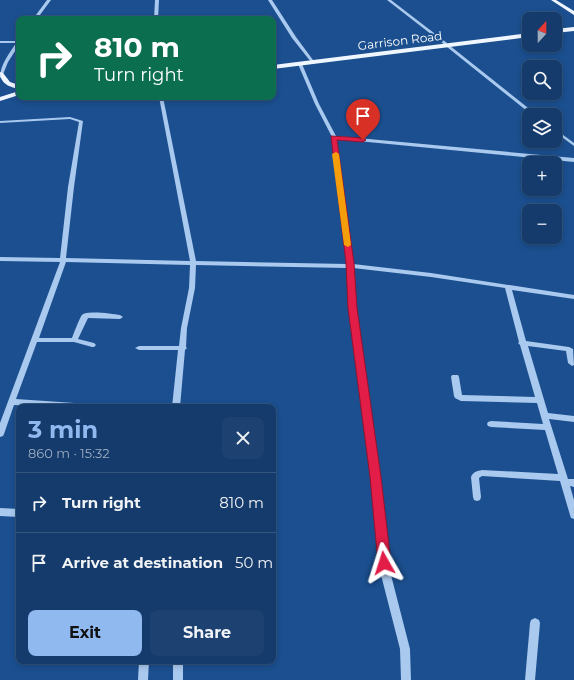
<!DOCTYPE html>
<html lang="en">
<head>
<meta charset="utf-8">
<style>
	body { margin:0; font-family:Montserrat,sans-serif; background:#1d4271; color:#f1f3f6; height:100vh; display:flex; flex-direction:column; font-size:15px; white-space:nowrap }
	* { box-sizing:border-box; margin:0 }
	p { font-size:13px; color:#9dadc1 }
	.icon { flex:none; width:22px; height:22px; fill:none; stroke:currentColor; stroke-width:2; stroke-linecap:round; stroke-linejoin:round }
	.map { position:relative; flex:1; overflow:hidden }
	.side { position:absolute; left:16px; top:404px; width:260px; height:260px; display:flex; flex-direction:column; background:#143b6b; border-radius:8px; box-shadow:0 2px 6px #0003,0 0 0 1px #33557e }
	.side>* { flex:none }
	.banner { position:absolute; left:16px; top:16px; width:260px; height:84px; border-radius:8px; box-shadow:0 2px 6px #0003,0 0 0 1px #33557e; background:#0b6e4f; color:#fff; overflow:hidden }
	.needle { width:26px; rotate:21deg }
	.tools { position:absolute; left:522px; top:12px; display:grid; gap:8px }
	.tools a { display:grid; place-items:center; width:40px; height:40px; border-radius:8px; background:#143b6b; box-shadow:0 2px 6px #0003,0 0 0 1px #33557e; font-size:20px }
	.pin { position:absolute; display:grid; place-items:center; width:34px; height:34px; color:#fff; margin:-41px -17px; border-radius:50% 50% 50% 0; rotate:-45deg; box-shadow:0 0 4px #0007 }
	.pin .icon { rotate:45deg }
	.me { position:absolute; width:44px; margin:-22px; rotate:354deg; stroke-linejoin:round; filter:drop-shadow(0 0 3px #0008) }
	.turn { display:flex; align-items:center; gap:14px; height:84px; padding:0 12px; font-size:18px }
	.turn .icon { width:52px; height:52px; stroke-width:2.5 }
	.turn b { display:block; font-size:28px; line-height:34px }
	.round { display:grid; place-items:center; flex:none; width:42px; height:42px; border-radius:8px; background:#1d4271 }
	.summary { display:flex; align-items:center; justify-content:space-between; height:68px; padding:0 12px }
	h1 { font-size:24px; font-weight:700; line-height:30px; color:#90b9f0 }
	.button { display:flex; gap:8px; margin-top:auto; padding:8px 12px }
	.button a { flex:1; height:46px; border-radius:8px; background:#90b9f0; color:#111; font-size:16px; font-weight:700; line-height:46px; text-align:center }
	.button a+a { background:#1d4271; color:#f1f3f6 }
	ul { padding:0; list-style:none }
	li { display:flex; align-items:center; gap:12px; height:60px; padding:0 12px; border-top:1px solid #33557e }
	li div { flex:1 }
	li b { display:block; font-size:15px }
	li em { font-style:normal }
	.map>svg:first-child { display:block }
</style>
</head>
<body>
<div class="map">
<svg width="574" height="680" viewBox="0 0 574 680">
	<rect width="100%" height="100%" fill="#1b4f8f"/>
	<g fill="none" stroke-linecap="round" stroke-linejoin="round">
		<!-- minor -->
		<path fill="#a9c9ee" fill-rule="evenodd" d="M47,0H51L37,19H33Z
			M155,0H159L158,19H154Z
			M268,0H272L296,37L313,60V62H311L292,38Z
			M387,0H391L447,43V45H445Z
			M0,41H19V45L8,62L2,77L0,78C0,65 9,54 16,43H0Z
			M447,45H449L537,115H532L447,47Z
			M300,63L302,64L319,104L336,136L574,158V162L337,139L353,264L431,273L574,295V299L512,290L526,341L569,347L573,349L574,365L572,366L568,363L566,351L528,346L548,413L574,416V422L549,419L568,479H574V487L570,486L574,500V519L571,518L570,515L560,481L482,476L479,478L481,497L480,500L477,501L474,500L473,497L471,477C473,472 477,471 482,470L558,474L545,430L491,427L488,426L487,424L488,422L491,421L543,424L537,403L461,401L455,398L454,396L451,377L452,375H458L459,377L462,395L535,397L520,345L518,343L519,342L505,288L431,277L353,268L356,308L379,477L391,575L410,649L411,680H401L400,649L381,575L371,477L350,308L347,268L196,265L195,288L187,328L186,347L187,348L185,350L180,407H172L178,350H139L135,348L139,346H179L181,328L189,288L190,265L66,262L39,338H72C74,333 80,317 82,315C87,310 113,314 120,315L123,317L120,319L88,318L78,339L94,343L96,345L94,347H92L74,342H37L16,399L89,404L92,405L93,407H45L14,405L4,434L3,436L0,437V423L60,262L0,261V257L60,258L68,187L79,122L70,119L0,123V121L70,117L83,121L74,187L66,258L190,261L159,97H163L196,261L347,264L332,137L315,104L298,64Z
			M555,129L574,143V146L555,132Z
			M0,508L19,509V517L0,516Z
			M535,618L539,620L540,623L535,680H525L530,623L531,620Z
			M139,661H149L148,680H138Z
			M173,661H183V680H173Z"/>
		<!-- major -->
		<path fill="#f0f6ff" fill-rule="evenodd" d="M551,0H556L574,11V15Z
			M574,27V31L555,33V29Z
			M529,33V37L273,69V65Z
			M0,72L3,73L10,82L19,85V89C10,87 0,84 0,72Z
			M19,91V95L0,101V97Z"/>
	</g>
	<!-- route -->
	<path fill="#e11d48" stroke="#92132f" d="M331,136L363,138L366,140L363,142L337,140L354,263L357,308L381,477L391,563L389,567L384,569L380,567L378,563L370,477L348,308L346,263Z"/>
	<!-- slow -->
	<path fill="#f59e0b" d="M336,152L339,154L351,245L348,247L344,245L332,154Z"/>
	<g text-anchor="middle" stroke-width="4" stroke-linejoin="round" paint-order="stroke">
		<!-- far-street labels -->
		<g font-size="12" fill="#fff" stroke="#1b4f8f">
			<text transform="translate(400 41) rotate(-7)" y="4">Garrison Road</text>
		</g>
	</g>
</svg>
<div class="tools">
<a><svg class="needle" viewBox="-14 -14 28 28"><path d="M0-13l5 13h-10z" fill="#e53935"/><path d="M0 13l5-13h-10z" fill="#9dadc1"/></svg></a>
<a><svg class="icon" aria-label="search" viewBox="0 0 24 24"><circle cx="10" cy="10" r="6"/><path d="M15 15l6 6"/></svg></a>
<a><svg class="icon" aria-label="layers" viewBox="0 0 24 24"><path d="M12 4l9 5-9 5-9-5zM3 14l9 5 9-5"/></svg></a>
<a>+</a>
<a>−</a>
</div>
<div class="pin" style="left:363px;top:140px;background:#d93025"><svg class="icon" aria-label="arrive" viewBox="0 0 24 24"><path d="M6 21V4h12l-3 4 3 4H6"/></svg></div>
<svg class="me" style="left:384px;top:563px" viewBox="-20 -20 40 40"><path d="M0-17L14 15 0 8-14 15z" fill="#e11d48" stroke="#fff" stroke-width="4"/></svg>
<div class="banner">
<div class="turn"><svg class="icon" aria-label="right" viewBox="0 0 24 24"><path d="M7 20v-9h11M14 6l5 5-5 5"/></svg><div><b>810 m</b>Turn right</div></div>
</div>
<section class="side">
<div class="summary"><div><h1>3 min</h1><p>860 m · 15:32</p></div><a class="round"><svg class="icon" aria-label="close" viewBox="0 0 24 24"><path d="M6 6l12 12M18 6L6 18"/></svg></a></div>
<ul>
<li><svg class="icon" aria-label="right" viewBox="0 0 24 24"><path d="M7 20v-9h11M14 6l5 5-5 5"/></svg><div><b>Turn right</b></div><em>810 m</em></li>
<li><svg class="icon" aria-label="arrive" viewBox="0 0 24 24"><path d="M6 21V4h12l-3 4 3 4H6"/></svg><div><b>Arrive at destination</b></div><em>50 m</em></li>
</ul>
<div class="button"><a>Exit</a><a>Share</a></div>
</section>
</div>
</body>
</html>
